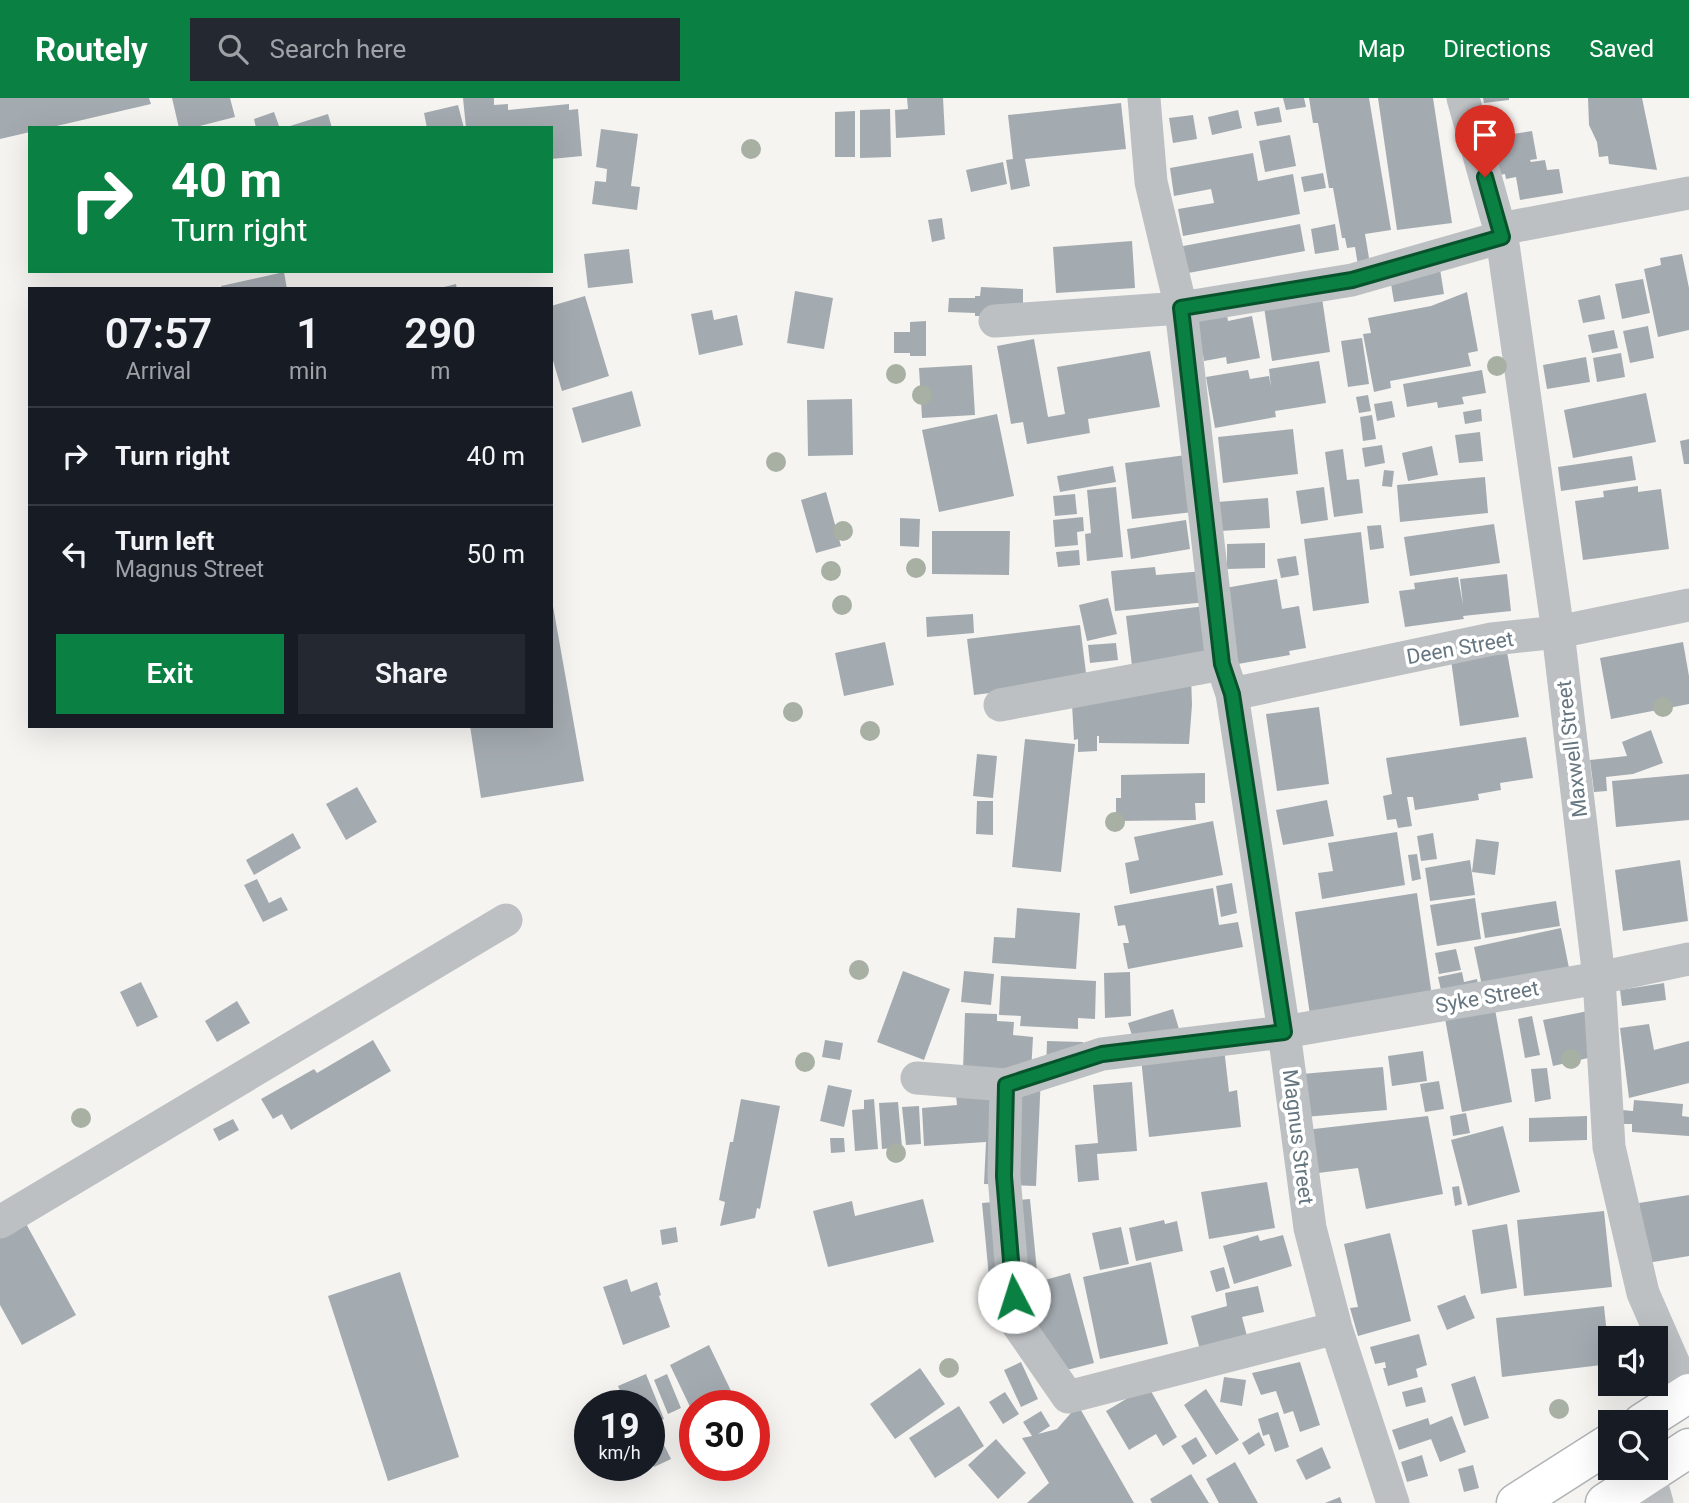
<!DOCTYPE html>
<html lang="en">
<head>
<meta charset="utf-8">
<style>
	body { margin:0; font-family:Roboto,sans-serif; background:#242831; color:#f1f3f6; height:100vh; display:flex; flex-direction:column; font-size:26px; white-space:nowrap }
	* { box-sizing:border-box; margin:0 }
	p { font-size:23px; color:#9ea1a6 }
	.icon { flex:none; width:38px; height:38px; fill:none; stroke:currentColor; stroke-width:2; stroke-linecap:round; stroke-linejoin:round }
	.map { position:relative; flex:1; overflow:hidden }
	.details { position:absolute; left:28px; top:189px; width:525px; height:441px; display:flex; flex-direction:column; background:#171b24; border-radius:0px; box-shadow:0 7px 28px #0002 }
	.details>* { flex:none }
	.banner { position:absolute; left:28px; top:28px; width:525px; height:147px; border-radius:0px; box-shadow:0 7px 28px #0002; background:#0b8043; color:#fff; overflow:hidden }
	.fabs { position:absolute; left:1598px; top:1228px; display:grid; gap:14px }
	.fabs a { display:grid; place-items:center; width:70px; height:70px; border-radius:0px; background:#171b24; box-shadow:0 7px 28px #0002; font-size:35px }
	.speed { position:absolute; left:574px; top:1292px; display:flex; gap:14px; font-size:35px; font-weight:700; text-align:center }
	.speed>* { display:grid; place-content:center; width:91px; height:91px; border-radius:50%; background:#171b24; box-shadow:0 7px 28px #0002; line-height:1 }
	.speed small { font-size:18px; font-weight:400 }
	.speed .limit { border:10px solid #d22; background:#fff; color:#111 }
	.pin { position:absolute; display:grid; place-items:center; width:60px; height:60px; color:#fff; margin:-72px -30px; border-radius:50% 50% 50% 0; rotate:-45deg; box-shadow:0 0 7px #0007 }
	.pin .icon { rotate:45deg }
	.me { position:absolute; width:77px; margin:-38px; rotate:355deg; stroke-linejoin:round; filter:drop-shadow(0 0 5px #0008) }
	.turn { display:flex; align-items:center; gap:24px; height:147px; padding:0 28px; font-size:32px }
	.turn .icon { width:91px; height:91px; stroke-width:2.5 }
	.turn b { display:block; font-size:49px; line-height:60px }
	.eta { display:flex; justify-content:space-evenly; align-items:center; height:119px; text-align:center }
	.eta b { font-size:42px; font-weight:600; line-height:49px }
	.cta { display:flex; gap:14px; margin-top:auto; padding:14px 28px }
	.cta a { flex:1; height:80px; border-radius:0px; background:#0b8043; color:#fff; font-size:28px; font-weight:600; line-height:80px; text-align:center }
	.cta a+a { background:#242831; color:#f1f3f6 }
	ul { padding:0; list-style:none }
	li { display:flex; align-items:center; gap:21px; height:98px; padding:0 28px; border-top:2px solid #363941 }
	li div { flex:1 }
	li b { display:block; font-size:26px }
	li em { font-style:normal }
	header { display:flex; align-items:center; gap:42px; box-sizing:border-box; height:98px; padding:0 35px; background:#0b8043; color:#fff }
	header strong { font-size:33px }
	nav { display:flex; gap:38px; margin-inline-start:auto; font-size:24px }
	.search { width:490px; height:63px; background:#242831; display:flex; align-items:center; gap:18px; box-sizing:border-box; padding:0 24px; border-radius:0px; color:#9ea1a6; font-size:26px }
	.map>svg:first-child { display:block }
</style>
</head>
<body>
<header>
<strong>Routely</strong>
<div class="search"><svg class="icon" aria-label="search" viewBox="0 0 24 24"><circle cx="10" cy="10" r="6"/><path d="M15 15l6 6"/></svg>Search here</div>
<nav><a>Map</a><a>Directions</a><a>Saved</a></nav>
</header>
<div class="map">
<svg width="1689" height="1405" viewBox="0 0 1689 1405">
	<rect width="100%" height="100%" fill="#f5f4f1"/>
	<!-- building -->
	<path fill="#a4abb0" d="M0,0H149L151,6L48,30H30V34L0,41Z
		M172,0H230L235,19L192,30H179Z
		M463,0H494V7L508,6V12L569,6V12L578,11L582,58L551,61V30H466Z
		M907,0H943L945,37L896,40L895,12L908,11Z
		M1283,0H1304L1306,9L1286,12Z
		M1309,0H1369L1391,132L1365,136L1371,172L1359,174L1355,149L1347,150L1345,140H1342L1333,90H1329L1318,25H1313Z
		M1378,0H1433L1452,125L1397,132Z
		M1483,0H1509V2L1484,5Z
		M1588,0H1642L1657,72L1609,66L1608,58L1599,59L1597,44L1589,27Z
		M1121,5L1126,51L1025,61L1030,88L1011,92L1006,62L1013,61L1008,17Z
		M458,7L464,30H427L424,15Z
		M1279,9L1282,24L1257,28L1254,14Z
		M890,11L891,59L860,60V12Z
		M1238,12L1242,30L1212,37L1208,19Z
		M855,13V59H835V14Z
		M274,14L279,28L256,30L254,21Z
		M328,16L332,30H287V29Z
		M1193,17L1197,41L1173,45L1169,20Z
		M1511,26L1513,36L1532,33L1537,61L1530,62L1531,64L1545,62L1547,72L1559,71L1563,95L1520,102L1516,79L1506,81L1505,76L1494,78L1488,40L1494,39L1492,29Z
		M601,31L638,36L631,88L640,89L637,112L592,106L595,83L606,84L607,71L596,69Z
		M1290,37L1296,68L1265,74L1259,43Z
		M1253,55L1258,83L1293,76L1300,116L1183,138L1178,111L1214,105L1211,91L1174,98L1170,70Z
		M1003,64L1007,86L971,94L966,72Z
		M1323,75L1326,90L1304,94L1301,79Z
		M942,120L945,141L932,144L928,122Z
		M1300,126L1305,153L1183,176L1178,149Z
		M1335,126L1339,152L1315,156L1311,131Z
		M1132,143L1135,190L1056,195L1053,149Z
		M629,151L633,185L588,190L584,156Z
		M1682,156L1689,190V232L1658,239L1644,171L1661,167L1660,160Z
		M1440,171L1444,196L1394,204L1390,180Z
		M284,174L287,191H222L221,188Z
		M1643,181L1650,215L1622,221L1615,186Z
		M456,186L457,191H440V190Z
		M981,189L1023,191V219L975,218V215L948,214L949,200H975V198H980Z
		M795,193L833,200L824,251L787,245Z
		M1467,194L1478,253L1468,255L1471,268L1390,283L1391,290L1374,294L1363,236L1371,235L1368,220L1431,208Z
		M1600,197L1605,221L1583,225L1578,202Z
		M585,198L609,278L562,293L551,256V208Z
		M1322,200L1330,254L1272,263L1264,209Z
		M712,212L714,222L737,217L743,247L699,257L691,216Z
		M1227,217L1228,223L1252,218L1260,260L1227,266L1226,259L1204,263L1203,257L1198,259L1197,223Z
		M926,223V258H910V255H894V234H910V224Z
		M1648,228L1654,260L1630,265L1623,233Z
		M1614,232L1618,250L1592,255L1588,237Z
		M1362,240L1369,286L1348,289L1341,243Z
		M1034,241L1048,319L1065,316L1057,269L1150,253L1160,309L1088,321L1090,335L1027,346L1023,324L1011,326L997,248Z
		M1621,255L1625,279L1597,284L1593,260Z
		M1586,259L1590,284L1547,291L1543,267Z
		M1319,263L1326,305L1275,313L1276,319L1215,330L1206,279L1248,272L1250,281L1269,278L1271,289L1269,271Z
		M972,267L975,317L922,320L919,270Z
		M1482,272L1486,295L1462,299L1464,306L1438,310L1437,304L1407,309L1403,286Z
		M632,293L641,328L582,345L572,310Z
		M1646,295L1656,344L1573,360L1564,312Z
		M1368,297L1371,313L1359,315L1356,299Z
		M852,301L853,357L808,358L807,302Z
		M1392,303L1395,319L1377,323L1374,306Z
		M1481,311L1482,323L1465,326L1463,314Z
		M997,316L1014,398L939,414L922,332Z
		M1372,317L1376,341L1363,343L1360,319Z
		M1293,331L1298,376L1223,385L1218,339Z
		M1480,334L1483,363L1459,365L1455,337Z
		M1689,341V366H1684L1680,343Z
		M1382,347L1385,365L1365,369L1362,350Z
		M1432,348L1438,377L1408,383L1402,355Z
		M1343,351L1347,382L1359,381L1363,415L1334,419L1325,354Z
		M1186,357L1193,414L1132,421L1125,365Z
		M1632,358L1636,382L1561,393L1558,369Z
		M1113,368L1116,384L1060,394L1057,378Z
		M1384,372L1394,373L1392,389L1382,388Z
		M1485,379L1488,415L1400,424L1397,387Z
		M1638,388V394L1661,391L1669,451L1583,462L1575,403L1604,399L1603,393Z
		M1116,389L1123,459L1087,463L1085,436L1091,435L1087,392Z
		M1324,389L1328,422L1301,426L1296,393Z
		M826,394L841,448L816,455L801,402Z
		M1075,396L1077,416L1055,418L1053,398Z
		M1268,400L1270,430L1220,433L1217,404Z
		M1083,419L1084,433L1077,434L1078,447L1055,449L1053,422Z
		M900,420L920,421L919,449L900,448Z
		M1186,422L1190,451L1131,461L1127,431Z
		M1494,426L1500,465L1410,478L1404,439Z
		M1381,427L1384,450L1370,452L1367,428Z
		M932,433H1010L1009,477L932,476Z
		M1361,434L1369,505L1313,513L1304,441Z
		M1265,445V470L1227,471V446Z
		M1079,452L1080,467L1058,469L1056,454Z
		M1296,458L1299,477L1281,480L1277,461Z
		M1155,469L1156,477L1204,473L1207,504L1115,513L1111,473Z
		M1507,476L1511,513L1463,518L1464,521L1405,529L1399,493L1415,491L1414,485L1458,479L1463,507L1460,481Z
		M1277,481L1282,511L1299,508L1306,550L1289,553L1290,557L1238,566L1225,490Z
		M1108,500L1117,536L1087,543L1079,507Z
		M551,508H553L584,683L481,700L470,628H551Z
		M1205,508L1212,557L1132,568L1126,518Z
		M973,516L974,535L927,539L926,519Z
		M1080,527L1087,583L974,597L967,541Z
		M1504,538L1519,619L1460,628L1449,547Z
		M885,544L894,587L844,598L835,555Z
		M1683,544L1689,578V606L1611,621L1600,560Z
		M1116,545L1118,562L1090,565L1088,547Z
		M1191,577L1192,607L1189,646L1099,645V638H1097V653L1078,654V641L1074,642L1072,606Z
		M1319,609L1329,686L1277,693L1266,616Z
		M1651,632L1663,665L1633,676L1606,679L1607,693L1594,694L1590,662L1627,658L1622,644Z
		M1526,639L1533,680L1500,685L1501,692L1478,696L1479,702L1415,712L1413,699H1407L1412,728L1398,730L1396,721L1387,722L1383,698L1392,696L1386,660Z
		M1025,641L1075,646L1061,774L1012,769Z
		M977,656L997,658L993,700L973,698Z
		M1205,675V705H1195L1196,722L1116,723V700H1121V677Z
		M1689,676V722L1616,729L1612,683Z
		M357,689L377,724L346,742L326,706Z
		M1327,702L1334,738L1283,747L1276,712Z
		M977,703H993V737L976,736Z
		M1213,723L1223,777L1130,796L1125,765L1139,762L1134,739Z
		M1397,734L1405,787L1322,801L1318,775L1333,773L1328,745Z
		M293,735L301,750L254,777L246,762Z
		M1433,735L1437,761L1421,763L1417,738Z
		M1476,741L1499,744L1495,777L1472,774Z
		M1417,756L1421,781L1412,783L1408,757Z
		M1470,762L1475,797L1430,803L1425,770Z
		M1680,762L1688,823L1623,833L1615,772Z
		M257,781L269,805L281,799L288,812L263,824L244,787Z
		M1232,785L1237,815L1221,819L1216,788Z
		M1213,790L1219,827L1238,824L1243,849L1128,871L1123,845H1129L1125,827L1118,828L1114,808Z
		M1417,795L1432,898L1310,917L1295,814Z
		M1475,800L1481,841L1437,848L1430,807Z
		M1556,803L1560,828L1485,840L1481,815Z
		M1017,810L1080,815L1076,871L992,865L994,839L1015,840Z
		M1561,830L1569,870L1482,888L1474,849Z
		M1456,851L1461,872L1439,876L1435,855Z
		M903,873L950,891L924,962L877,944Z
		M964,873L994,876L991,907L961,904Z
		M1130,874L1131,918L1105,920L1104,875Z
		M1462,874L1464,884L1477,881L1479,893L1443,901L1438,879Z
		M1001,878L1096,883L1095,921L1078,920V931L1020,928L1021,918L999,917Z
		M141,884L158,919L137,929L120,894Z
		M1664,885L1666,902L1622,908L1620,892Z
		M1492,895L1512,1004L1462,1014L1442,904Z
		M237,903L250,925L217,944L205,923Z
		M1173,911L1182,941L1138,956L1128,925Z
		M1588,913L1597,958L1553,968L1543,922Z
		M965,915L997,916V923L1014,924L1013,937L1033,939L1031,975L963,972Z
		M1532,918L1540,957L1525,960L1518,921Z
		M1649,926L1654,952L1689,943V985L1629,1000L1620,930Z
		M373,942L391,973L291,1032L282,1016L273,1021L261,1001L314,971L317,975Z
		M825,942L843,945L840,962L822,959Z
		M1047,943L1083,944L1082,974L1046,972Z
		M1224,950L1229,994L1237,992L1241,1029L1149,1039L1141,960Z
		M1423,953L1427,983L1392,988L1388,958Z
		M1383,969L1387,1012L1293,1020L1290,977Z
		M1547,970L1551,1001L1535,1004L1531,971Z
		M1041,978L1036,1088L984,1086L986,1044L924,1048L922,1010L957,1007L956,997Z
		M1439,983L1444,1011L1425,1014L1420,986Z
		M1132,984L1137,1053L1097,1056L1099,1082L1078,1084L1075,1047L1098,1045L1093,987Z
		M828,987L852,992L844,1029L820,1023Z
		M741,1001L780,1008L760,1111L757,1110L755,1120L720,1128L725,1104L719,1102L730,1044H733Z
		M874,1001L878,1051L855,1053L852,1012L864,1011V1002Z
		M1634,1002L1683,1006L1682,1018L1689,1019V1038L1632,1034V1026H1621L1622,1012L1633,1013Z
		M898,1004L902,1049L882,1051L879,1005Z
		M919,1008L921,1046L906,1047L902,1009Z
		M1466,1015L1470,1035L1453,1038L1450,1018Z
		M1428,1018L1443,1096L1366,1111L1358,1070L1310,1076L1305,1032Z
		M1587,1018V1042L1529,1044V1020Z
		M233,1021L239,1032L219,1043L213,1031Z
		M1503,1028L1520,1094L1468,1108L1451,1042Z
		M830,1040H844L845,1054L831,1055Z
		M1267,1084L1275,1130L1209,1141L1201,1094Z
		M1459,1088L1462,1106L1455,1108L1452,1089Z
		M1689,1097V1158L1647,1165L1639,1105Z
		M923,1101L934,1144L828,1169L813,1113L852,1103L855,1118Z
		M1030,1101L1038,1184L1070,1175L1094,1265L1036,1280L1023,1188L990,1190L982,1105Z
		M1604,1113L1612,1189L1524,1198L1517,1122Z
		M24,1122L76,1217L22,1247L0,1207V1135Z
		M1164,1122L1165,1126L1177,1123L1183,1153L1136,1163L1129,1130Z
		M1507,1126L1517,1190L1481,1196L1472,1132Z
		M676,1129L678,1144L662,1147L660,1132Z
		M1121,1129L1129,1166L1100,1172L1092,1135Z
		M1390,1135L1411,1223L1358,1238L1350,1210L1358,1209L1344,1146Z
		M1258,1137L1260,1143L1283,1137L1292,1168L1234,1186L1223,1148Z
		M1151,1164L1168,1246L1100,1261L1083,1179Z
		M1224,1169L1230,1190L1216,1194L1210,1173Z
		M400,1174L459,1359L388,1383L328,1198Z
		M627,1181L631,1194L657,1184L661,1197L659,1198L670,1229L623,1247L603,1189Z
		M1258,1188L1264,1214L1242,1219L1247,1238L1200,1252L1191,1218L1227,1208L1225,1195Z
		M1465,1197L1475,1220L1447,1232L1437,1208Z
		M1604,1208L1610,1266L1502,1279L1496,1220Z
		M1419,1236L1427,1267L1416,1271L1418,1279L1388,1288L1383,1270H1386L1385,1264L1375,1266L1370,1249Z
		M709,1247L732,1295L727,1298L731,1307H695V1314L693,1315L670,1267Z
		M1021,1264L1038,1301L1021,1309L1004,1272Z
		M1300,1264L1320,1327L1300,1334L1293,1313L1284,1316L1276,1293L1261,1297L1252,1275Z
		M920,1270L945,1306L895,1341L870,1306Z
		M646,1276L664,1321L649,1327V1307H626L618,1288Z
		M667,1276L681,1310L668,1316L654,1282Z
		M1475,1278L1489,1320L1464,1328L1451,1286Z
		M1224,1279L1246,1282L1242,1308L1220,1304Z
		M1148,1288L1177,1339L1163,1348L1156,1336L1129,1352L1106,1313Z
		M1422,1289L1426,1304L1406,1309L1402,1294Z
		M1206,1291L1239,1342L1216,1357L1184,1307Z
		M1005,1294L1019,1316L1003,1326L989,1304Z
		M1078,1307L1134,1405H1027L1049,1385L1022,1340L1032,1338L1023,1324L1041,1313L1050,1328L1038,1336L1057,1331Z
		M959,1308L984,1348L935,1380L909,1340Z
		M1278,1314L1289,1349L1275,1354L1269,1336L1263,1338L1258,1321Z
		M1452,1318L1466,1354L1440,1364L1431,1341L1399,1352L1392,1332L1428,1320L1430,1327Z
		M655,1329L671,1361L654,1369L649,1359V1332Z
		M1259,1334L1265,1347L1249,1357L1242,1345Z
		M1196,1339L1207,1358L1193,1367L1181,1348Z
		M996,1341L1026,1375L998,1401L968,1367Z
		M1322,1349L1331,1370L1306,1382L1296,1362Z
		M1422,1357L1428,1378L1407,1384L1401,1364Z
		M1235,1364L1258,1405H1219L1206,1381Z
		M1473,1367L1479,1390L1464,1394L1458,1371Z
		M1191,1376L1209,1405H1152L1150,1401Z
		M1340,1399L1342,1405H1325Z"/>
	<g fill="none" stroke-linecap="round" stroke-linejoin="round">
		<!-- highway casing -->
		<g stroke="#afb3b6" stroke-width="41">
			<path id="highway" d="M1642,1325L1689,1295
				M1516,1405L1610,1345
				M1605,1405L1689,1350"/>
		</g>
		<!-- street -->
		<path stroke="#bcc0c3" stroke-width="33" d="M1144,0L1151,84L1181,210L1222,566L1232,596L1284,934L1310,1130L1336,1230L1393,1405
			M1463,0L1502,139L1558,534L1599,880L1609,1049L1643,1195L1687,1296
			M1500,131L1689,95
			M995,223L1181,210L1352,182L1502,139
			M1232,596L1492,541L1558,534L1689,507
			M1000,607L1222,566
			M917,980L1006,987L1102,956L1284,934L1599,880L1689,861
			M1006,987L1004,1078L1016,1224L1068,1299L1336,1230
			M0,1124L506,822
			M1649,1377L1657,1405"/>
		<!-- highway -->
		<use href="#highway" stroke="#fff" stroke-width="38"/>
	</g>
	<!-- trees -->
	<g fill="#a8afa3">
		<circle cx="751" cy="51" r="10"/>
		<circle cx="1497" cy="268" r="10"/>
		<circle cx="896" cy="276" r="10"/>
		<circle cx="922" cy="297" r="10"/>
		<circle cx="776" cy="364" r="10"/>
		<circle cx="843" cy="433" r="10"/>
		<circle cx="916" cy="470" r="10"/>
		<circle cx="831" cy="473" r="10"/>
		<circle cx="842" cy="507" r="10"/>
		<circle cx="1663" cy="609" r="10"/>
		<circle cx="793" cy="614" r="10"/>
		<circle cx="870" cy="633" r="10"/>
		<circle cx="1115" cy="724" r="10"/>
		<circle cx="859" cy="872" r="10"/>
		<circle cx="1571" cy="961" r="10"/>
		<circle cx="805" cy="964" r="10"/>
		<circle cx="81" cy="1020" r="10"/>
		<circle cx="896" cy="1055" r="10"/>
		<circle cx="949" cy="1270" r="10"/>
		<circle cx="1559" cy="1311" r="10"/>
	</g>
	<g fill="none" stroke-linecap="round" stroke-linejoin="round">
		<!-- route casing -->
		<g stroke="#07532c" stroke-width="18">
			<path id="route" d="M1014,1199L1004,1078L1006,987L1102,956L1284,934L1232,596L1222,566L1181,210L1352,182L1502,139L1485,79"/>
		</g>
		<!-- route -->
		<use href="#route" stroke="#0b8043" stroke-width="12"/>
	</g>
	<g text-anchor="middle" stroke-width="7" stroke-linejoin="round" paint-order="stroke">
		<!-- street labels -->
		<g font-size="21" fill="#667680" stroke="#fff">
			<text transform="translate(1460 550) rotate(-10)" y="7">Deen Street</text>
			<text transform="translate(1572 651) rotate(-97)" y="7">Maxwell Street</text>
			<text transform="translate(1487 899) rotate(-10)" y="7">Syke Street</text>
			<text transform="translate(1298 1039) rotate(83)" y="7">Magnus Street</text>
		</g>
	</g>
</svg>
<div class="fabs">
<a><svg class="icon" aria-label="sound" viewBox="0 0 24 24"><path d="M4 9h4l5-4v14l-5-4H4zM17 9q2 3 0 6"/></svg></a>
<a><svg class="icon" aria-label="search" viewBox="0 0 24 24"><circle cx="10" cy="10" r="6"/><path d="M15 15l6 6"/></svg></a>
</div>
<div class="speed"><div>19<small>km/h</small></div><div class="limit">30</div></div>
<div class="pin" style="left:1485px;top:79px;background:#d93025"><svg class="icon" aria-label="arrive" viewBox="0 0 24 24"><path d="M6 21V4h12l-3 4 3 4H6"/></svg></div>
<svg class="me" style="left:1014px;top:1199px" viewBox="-20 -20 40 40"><circle r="19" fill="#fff"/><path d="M0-13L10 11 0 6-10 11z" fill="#0b8043"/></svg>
<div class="banner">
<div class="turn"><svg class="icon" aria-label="right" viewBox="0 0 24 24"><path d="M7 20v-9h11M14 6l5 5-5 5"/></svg><div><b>40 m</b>Turn right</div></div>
</div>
<section class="details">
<div class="eta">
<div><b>07:57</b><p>Arrival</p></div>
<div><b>1</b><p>min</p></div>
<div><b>290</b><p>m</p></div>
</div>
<ul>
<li><svg class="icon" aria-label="right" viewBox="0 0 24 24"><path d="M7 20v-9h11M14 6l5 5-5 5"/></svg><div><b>Turn right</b></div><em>40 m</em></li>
<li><svg class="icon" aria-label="left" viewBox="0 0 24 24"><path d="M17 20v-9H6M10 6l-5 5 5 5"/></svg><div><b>Turn left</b><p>Magnus Street</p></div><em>50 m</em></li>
</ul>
<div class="cta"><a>Exit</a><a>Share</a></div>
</section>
</div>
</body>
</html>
